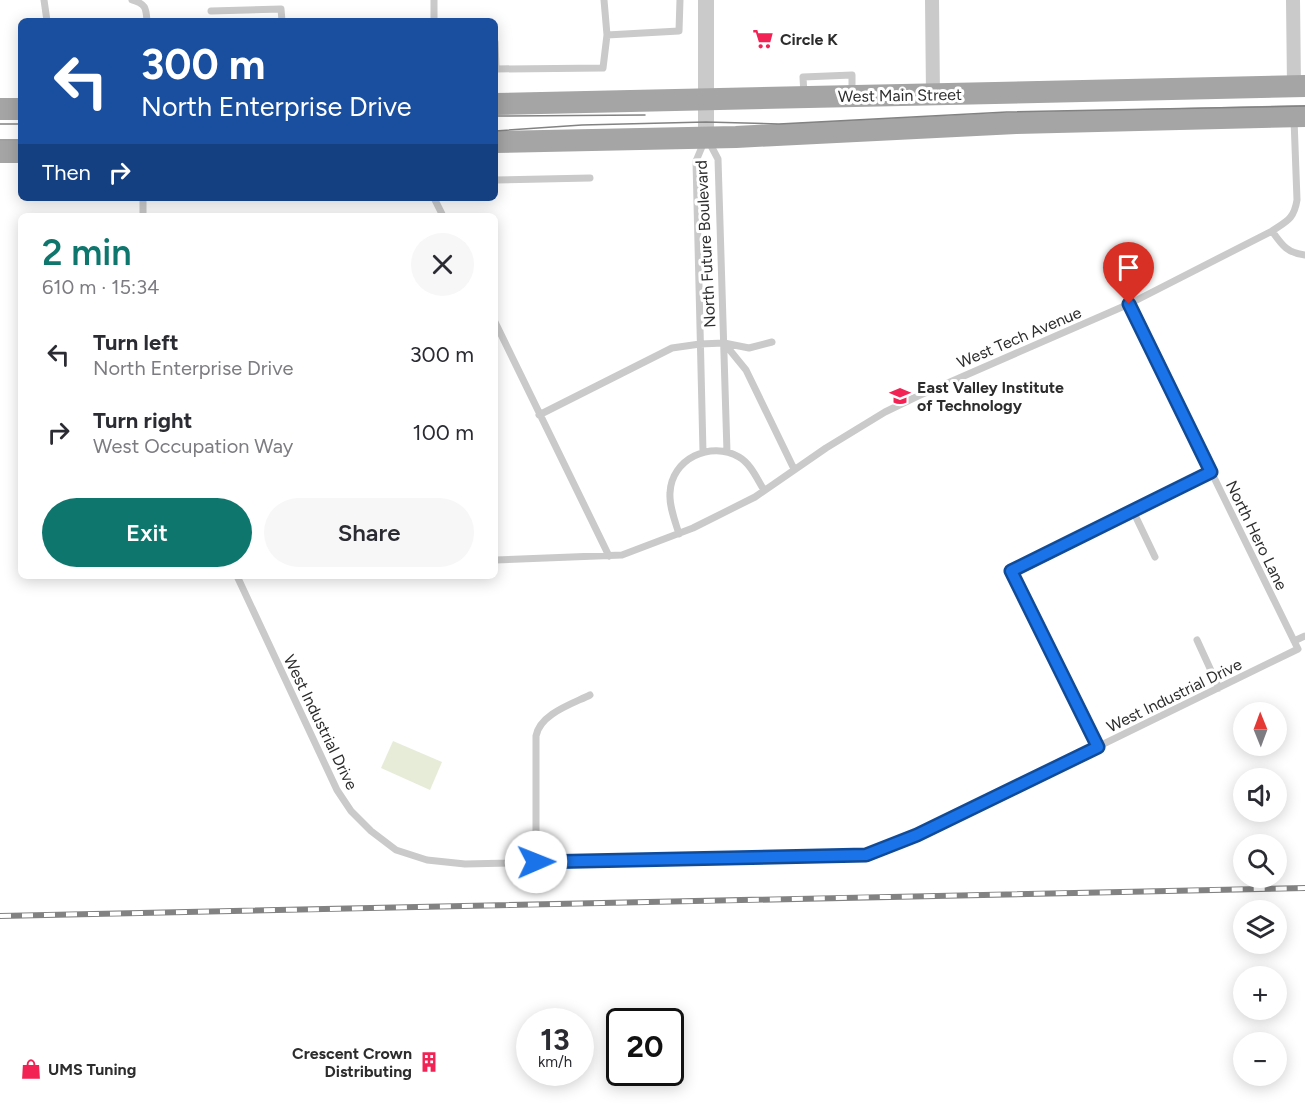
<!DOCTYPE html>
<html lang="en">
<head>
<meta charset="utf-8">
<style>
	body { margin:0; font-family:Figtree,sans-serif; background:#f7f7f7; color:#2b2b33; height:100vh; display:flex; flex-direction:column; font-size:22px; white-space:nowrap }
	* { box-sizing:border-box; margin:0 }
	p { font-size:20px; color:#7c7c81 }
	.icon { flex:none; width:33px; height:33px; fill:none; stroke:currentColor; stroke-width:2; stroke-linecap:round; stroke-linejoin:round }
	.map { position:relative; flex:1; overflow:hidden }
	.sheet { position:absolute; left:18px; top:213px; width:480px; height:366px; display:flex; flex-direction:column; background:#fff; border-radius:9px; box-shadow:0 3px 15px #0003 }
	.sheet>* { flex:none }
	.top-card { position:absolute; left:18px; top:18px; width:480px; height:183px; border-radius:9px; box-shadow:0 3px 15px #0003; background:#1a4fa0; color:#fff; overflow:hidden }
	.needle { width:39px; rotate:359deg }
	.controls { position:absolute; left:1233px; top:702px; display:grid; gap:12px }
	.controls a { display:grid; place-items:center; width:54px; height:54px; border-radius:50%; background:#fff; box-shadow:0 3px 15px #0003; font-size:30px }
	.speed { position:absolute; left:516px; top:1008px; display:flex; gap:12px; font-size:30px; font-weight:700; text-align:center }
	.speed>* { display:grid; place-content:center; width:78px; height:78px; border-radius:50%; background:#fff; box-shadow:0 3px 15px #0003; line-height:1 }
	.speed small { font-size:15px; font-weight:400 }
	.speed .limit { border:3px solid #111; border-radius:9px; background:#fff; color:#111 }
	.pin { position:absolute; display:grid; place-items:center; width:51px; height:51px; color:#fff; margin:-62px -26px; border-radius:50% 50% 50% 0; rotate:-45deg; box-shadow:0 0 6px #0007 }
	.pin .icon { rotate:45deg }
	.me { position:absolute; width:66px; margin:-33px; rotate:89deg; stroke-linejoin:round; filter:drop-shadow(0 0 4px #0008) }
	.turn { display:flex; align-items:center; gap:21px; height:126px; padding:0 24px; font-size:27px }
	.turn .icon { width:78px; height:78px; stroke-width:2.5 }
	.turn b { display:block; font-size:42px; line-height:51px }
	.then { display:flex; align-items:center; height:57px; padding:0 24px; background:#0003; gap:12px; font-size:22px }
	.round { display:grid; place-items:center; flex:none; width:63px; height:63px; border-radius:32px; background:#f7f7f7 }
	.summary { display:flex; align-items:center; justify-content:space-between; height:102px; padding:0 24px }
	h1 { font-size:36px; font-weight:600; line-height:45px; color:#0f766e }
	.button { display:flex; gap:12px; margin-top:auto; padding:12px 24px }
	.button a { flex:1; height:69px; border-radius:36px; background:#0f766e; color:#fff; font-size:24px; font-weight:600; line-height:69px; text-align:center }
	.button a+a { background:#f7f7f7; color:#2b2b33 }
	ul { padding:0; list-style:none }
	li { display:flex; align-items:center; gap:18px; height:78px; padding:0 24px }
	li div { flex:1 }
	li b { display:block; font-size:22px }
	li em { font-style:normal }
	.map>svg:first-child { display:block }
</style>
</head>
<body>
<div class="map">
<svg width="1305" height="1104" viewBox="0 0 1305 1104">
	<rect width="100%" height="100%" fill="#fff"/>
	<!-- park -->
	<path fill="#e7ecd9" d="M393,741L442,762L430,790L381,768Z"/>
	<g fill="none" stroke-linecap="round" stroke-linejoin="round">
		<!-- service -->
		<path stroke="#cacaca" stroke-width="7" d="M44,0L47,21
			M132,0C146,4 146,8 147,21
			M434,0V21
			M604,0L607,35
			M211,11L281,9L282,21
			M495,42L496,69L603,68L607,35L679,31L680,0
			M804,95L803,77L852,75V94
			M709,142L718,159L727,452
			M495,180L590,178
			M143,198V216
			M434,198L443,216
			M1272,231C1282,245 1287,253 1305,255
			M495,322L609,556
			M724,343L746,370L794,469
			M539,415L672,348L700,344L724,343L749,348L772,342
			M703,452L696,161L704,142
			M1133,511L1155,557
			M679,534C675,521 669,506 670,493C671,459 711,440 739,457C751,464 757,479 764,490
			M495,560L622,555L693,528L755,497L826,448L885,412L918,396L1129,304L1272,231C1287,221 1294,219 1297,200L1294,119
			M237,576L337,790L351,811L371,831L396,850L427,860L465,864L866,855L917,835L1298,649L1129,304
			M1197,640L1219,688
			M1294,641L1305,636
			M1098,747L1011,571L1211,472
			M536,862V736C540,714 572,704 590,695"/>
		<!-- minor -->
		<path stroke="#cacaca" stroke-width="14" d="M932,0L933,94
			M1293,0L1294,86"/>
		<!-- tertiary -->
		<path stroke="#cacaca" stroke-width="16" d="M706,137V0"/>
		<!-- primary -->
		<path stroke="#a5a5a5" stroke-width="22" d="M495,104L1305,86
			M0,109H21
			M495,142L736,137L1016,123L1305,116
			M0,152H21"/>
		<!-- tram -->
		<path stroke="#828282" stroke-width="1.5" d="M495,116L645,115
			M0,124H21
			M495,131L582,125L706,122L779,124L1007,112L1305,106
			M0,140H21"/>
		<!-- rail casing -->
		<g stroke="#828282" stroke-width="6">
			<path id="rail" d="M0,916L1305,888"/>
		</g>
		<!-- rail -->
		<use href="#rail" stroke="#fff" stroke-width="4" stroke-dasharray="11" stroke-linecap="butt"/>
	</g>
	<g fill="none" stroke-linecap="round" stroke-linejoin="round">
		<!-- route casing -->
		<g stroke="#114b97" stroke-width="15">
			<path id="route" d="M536,862L866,855L917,835L1098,747L1011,571L1211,472L1129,304"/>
		</g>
		<!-- route -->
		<use href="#route" stroke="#1a73e8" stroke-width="10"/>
	</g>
	<!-- icons -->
	<defs>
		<g id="supermarket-bare" transform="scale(1.62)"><path d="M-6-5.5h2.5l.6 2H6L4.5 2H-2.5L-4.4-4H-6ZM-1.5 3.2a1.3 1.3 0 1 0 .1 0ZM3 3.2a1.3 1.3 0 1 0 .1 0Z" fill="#f22254" stroke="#fff" stroke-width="2.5" paint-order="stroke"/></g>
		<g id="school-bare" transform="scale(1.62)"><path d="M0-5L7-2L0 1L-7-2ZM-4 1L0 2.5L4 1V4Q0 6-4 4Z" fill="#f22254" stroke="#fff" stroke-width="2.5" paint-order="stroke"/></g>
		<g id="building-bare" transform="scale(1.62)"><path d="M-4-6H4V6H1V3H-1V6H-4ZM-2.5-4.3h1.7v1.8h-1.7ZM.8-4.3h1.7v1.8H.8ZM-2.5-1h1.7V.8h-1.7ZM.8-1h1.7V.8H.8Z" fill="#f22254" stroke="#fff" stroke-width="2.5" paint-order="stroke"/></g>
		<g id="shop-bare" transform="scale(1.62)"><path d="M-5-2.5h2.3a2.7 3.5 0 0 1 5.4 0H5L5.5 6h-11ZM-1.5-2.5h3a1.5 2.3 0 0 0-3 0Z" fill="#f22254" stroke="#fff" stroke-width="2.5" paint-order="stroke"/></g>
	</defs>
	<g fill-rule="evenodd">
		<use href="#supermarket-bare" x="763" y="39"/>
		<use href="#school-bare" x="900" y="396"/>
		<use href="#building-bare" x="429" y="1062"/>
		<use href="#shop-bare" x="31" y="1069"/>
	</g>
	<g text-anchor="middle" stroke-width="6" stroke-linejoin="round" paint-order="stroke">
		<!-- poi labels -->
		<g font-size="16" font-weight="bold" fill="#2d2d2d" stroke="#fff" text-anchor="start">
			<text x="780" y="45">Circle K</text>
			<text x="917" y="393">East Valley Institute<tspan x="917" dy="18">of Technology</tspan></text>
			<text x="412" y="1059" text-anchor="end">Crescent Crown<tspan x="412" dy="18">Distributing</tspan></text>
			<text x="48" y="1075">UMS Tuning</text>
		</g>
		<!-- street labels -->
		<g font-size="16" fill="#2d2d2d" stroke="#fff">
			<text transform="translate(900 95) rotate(-1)" y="6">West Main Street</text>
			<text transform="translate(705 244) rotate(-93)" y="6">North Future Boulevard</text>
			<text transform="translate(1019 337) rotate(-23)" y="6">West Tech Avenue</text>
			<text transform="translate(1257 535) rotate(64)" y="6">North Hero Lane</text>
			<text transform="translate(1174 695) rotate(-26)" y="6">West Industrial Drive</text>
			<text transform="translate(321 722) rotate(64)" y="6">West Industrial Drive</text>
		</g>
	</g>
</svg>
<div class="controls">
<a><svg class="needle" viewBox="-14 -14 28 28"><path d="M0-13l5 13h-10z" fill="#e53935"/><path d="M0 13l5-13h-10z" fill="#7c7c81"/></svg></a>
<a><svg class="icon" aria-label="sound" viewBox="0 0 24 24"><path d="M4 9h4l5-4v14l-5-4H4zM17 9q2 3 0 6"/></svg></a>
<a><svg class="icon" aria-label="search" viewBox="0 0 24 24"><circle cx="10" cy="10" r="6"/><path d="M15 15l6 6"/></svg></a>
<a><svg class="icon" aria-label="layers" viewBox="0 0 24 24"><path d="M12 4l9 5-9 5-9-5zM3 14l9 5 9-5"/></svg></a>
<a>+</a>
<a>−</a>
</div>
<div class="speed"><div>13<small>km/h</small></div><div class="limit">20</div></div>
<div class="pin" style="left:1129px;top:304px;background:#d93025"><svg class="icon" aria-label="arrive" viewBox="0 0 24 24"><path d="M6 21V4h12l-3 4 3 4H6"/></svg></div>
<svg class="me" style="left:536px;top:862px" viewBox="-20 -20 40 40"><circle r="19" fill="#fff"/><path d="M0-13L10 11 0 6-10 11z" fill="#1a73e8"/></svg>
<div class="top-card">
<div class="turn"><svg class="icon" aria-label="left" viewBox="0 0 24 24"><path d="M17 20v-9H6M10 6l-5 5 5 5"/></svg><div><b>300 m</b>North Enterprise Drive</div></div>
<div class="then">Then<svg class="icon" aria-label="right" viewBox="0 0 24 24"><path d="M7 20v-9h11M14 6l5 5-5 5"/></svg></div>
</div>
<section class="sheet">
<div class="summary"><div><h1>2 min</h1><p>610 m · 15:34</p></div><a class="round"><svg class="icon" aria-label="close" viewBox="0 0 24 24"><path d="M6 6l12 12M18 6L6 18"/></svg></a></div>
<ul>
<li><svg class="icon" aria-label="left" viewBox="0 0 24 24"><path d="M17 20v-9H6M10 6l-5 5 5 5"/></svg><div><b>Turn left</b><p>North Enterprise Drive</p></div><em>300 m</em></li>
<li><svg class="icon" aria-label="right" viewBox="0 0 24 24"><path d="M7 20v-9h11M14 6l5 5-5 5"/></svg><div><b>Turn right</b><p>West Occupation Way</p></div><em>100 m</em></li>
</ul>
<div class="button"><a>Exit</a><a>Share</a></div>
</section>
</div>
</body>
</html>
